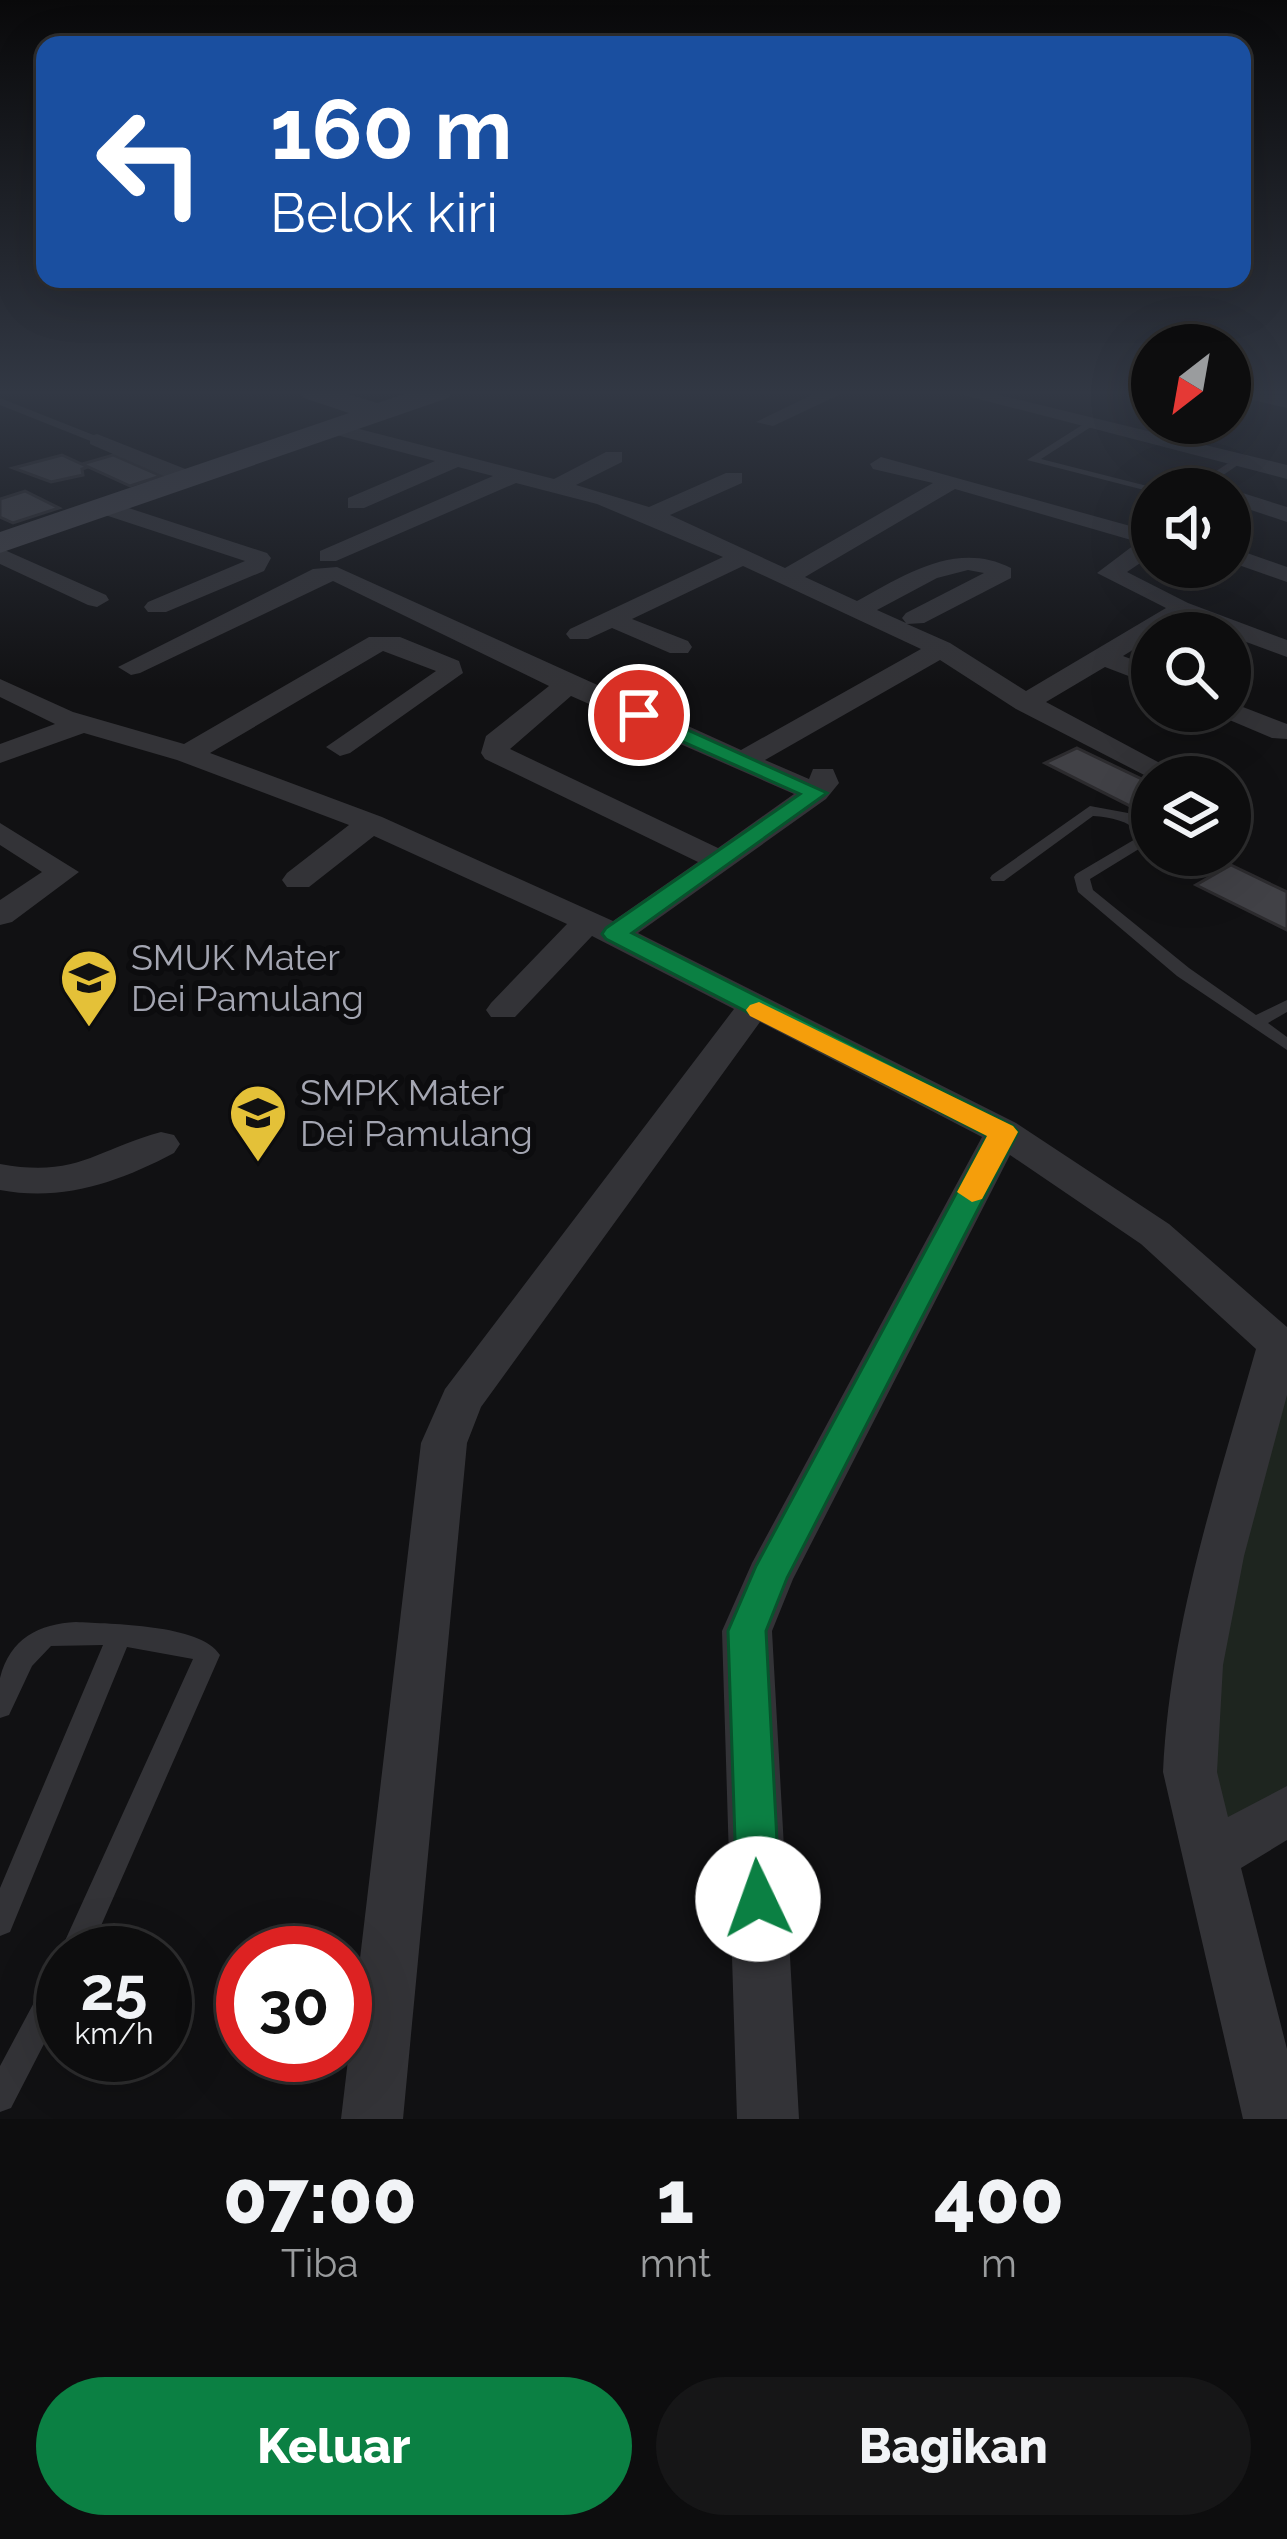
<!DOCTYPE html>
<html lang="id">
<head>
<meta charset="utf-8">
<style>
	body { margin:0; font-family:Raleway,sans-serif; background:#161617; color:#f1f3f6; height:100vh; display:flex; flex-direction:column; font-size:45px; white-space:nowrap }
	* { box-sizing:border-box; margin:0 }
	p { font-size:39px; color:#9a9c9e }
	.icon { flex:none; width:66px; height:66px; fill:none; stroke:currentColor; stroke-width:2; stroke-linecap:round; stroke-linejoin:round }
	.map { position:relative; height:2119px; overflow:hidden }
	.sheet { display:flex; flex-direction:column; background:#0d0d0e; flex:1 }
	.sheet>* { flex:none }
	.guide { position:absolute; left:36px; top:36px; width:1215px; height:252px; border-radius:24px; box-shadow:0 12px 48px #0002,0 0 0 3px #2d2d2e; background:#1a4fa0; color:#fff; overflow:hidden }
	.needle { width:78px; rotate:211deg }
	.buttons { position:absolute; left:1131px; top:324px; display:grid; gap:24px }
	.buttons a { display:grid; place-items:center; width:120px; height:120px; border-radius:50%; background:#0d0d0e; box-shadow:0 12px 48px #0002,0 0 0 3px #2d2d2e; font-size:60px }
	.speed { position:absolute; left:36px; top:1926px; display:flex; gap:24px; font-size:60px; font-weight:700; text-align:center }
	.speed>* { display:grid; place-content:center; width:156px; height:156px; border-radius:50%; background:#0d0d0e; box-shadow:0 12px 48px #0002,0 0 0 3px #2d2d2e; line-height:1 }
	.speed small { font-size:30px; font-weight:400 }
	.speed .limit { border:18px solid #d22; background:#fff; color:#111 }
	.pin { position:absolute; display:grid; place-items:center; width:102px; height:102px; color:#fff; margin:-51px; border:6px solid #fff; border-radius:50%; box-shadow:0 3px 12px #0007 }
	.me { position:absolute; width:132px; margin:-66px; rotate:357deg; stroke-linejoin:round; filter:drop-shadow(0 0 9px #0008) }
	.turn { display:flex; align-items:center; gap:42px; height:252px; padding:0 36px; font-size:54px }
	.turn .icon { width:156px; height:156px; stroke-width:2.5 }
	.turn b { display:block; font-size:84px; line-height:102px }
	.eta { display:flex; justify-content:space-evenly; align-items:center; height:204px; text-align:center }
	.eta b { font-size:72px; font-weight:800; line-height:84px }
	.button { display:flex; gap:24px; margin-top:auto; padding:24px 36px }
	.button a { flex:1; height:138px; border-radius:72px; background:#0b8043; color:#fff; font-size:48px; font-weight:800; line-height:138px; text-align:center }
	.button a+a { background:#161617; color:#f1f3f6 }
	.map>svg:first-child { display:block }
</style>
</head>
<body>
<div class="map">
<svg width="1287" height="2119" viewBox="0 0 1287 2119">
	<rect width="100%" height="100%" fill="#111113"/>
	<!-- green -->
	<path fill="#1e251f" d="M1287,1352V1809L1212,1856L1190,1731Z"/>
	<!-- building -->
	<path fill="#414146" stroke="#2c2b2e" stroke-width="3" d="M62,455L88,467L82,469L83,475L51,482L13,468Z
		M113,455L161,476L130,486L82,464Z
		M25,491L59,508L13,523L0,517V499Z
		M1077,748L1152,784V817L1045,763Z
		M1231,865L1287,892V930L1196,885Z"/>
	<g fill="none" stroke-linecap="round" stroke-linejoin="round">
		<!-- lane -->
		<path fill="#333337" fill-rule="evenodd" d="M0,398L101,438L102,440L93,442L0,405Z
			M1090,420L1094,421V425L1041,459L1159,489H1152V492L1027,460Z
			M1236,458L1245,460L1203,489H1189Z
			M1090,806L1128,813L1152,827V840L1147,844L1090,879L1093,890L1189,968L1256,1015L1287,1000V1012L1268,1023L1287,1037V1050L1177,976L1078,892L1074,877L1076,874L1137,838L1141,833C1127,821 1112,817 1093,816L1004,881H992L990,878L992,875Z
			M76,1622C110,1624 201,1624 220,1655L89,1953H63V1961L60,1953L64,1943L193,1659L127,1647L10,1932L0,1936V1888L103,1645L51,1646L32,1666L9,1715L0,1718C0,1706 0,1690 0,1678C10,1638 39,1624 76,1622Z
			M63,1963V2007L11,2108L0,2112V2066L53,1967Z"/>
		<!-- street -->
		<path fill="#333337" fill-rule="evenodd" d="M818,392H845L773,426L756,422Z
			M952,392H987L1287,465V479Z
			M1233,392L1287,396V408L1236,396Z
			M336,423L554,479L606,452H622V462L576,485L649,507L726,473H742V483L670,515L785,568L933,483L873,469L870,464L881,457L1152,532V555L1127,572L1188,603L1287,640V657L1184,619L1152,633V638L1123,656L1152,667V685L1105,667L1046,702L1186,777L1152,779L1016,709L940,660L765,760L809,779L813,769H833L839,783L826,799L638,933L1016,1123L1169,1224L1287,1327V1395L1244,1556L1223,1665L1217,1772L1228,1817L1287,1786V1840L1241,1868L1287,2049V2119H1243L1163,1772C1170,1625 1216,1489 1256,1349L1141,1244L1010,1155L793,1579L772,1631L799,2119H737L722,1631L752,1563L982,1137L760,1022L481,1407L467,1443L403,2119H341L421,1443L445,1389L734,1009L592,936L515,1017H491L486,1010L491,1003L567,924L374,836L309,887H287L282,880L287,873L349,825L177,760L84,733L0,763V744L55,724L0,697V679L73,712L184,744L369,637H400L459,661L463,673L350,753L340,756L326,747L436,671L383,651L210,753L382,817L613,921L698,862L485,759L481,753L486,736L549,686L333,581L140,673L131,675L118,667L313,569L337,567L741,750L921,649L743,566L632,619L688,641L692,647L688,653H670L612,628L588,639H570L566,634L570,629L723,557L597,504L516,483L336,561H320V551L493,476L458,467L364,508H348V498L435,461L329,433L326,429ZM955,489L1138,542L1097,573L1166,608L1026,691L950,643L907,624L924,623L1011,578V568C957,540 904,575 857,601L805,577ZM968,570L984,573L906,613L902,618L906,623L877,610L937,578ZM571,696L794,794L718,848L510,749Z
			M97,434L198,474L201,479L190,486L182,484L90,444V436Z
			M1230,489L1287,507V522L1230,503Z
			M104,500L267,553L271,558L264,571L166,612H148L144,607L148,602L245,561L96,512V502Z
			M1230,547L1287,567V582L1230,562Z
			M0,548L106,595L109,600L97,607L88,605L0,564Z
			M1230,702L1287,724V739L1272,738L1220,716L1217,711H1230Z
			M0,823L79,872L12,922L0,925V900L42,872L0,845Z
			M161,1132L174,1135L180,1144L174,1153C119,1182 63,1202 0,1190V1164C77,1178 95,1150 161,1132Z"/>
		<!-- secondary -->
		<path fill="#414147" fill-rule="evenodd" d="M300,392H342L377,403L410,392H452L448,398L0,553V532L349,413L304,398Z"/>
	</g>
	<!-- sky -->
	<linearGradient id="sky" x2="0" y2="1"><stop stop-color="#09090a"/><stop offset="0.57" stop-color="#323844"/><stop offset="1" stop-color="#323844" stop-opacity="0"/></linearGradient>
	<rect width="1287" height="689" fill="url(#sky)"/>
	<!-- route -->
	<path fill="#0b8043" stroke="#07532c" stroke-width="3" d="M639,708L827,793L632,933L1013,1126L1018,1132L787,1578L766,1631L780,1899L773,1913L758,1919L743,1913L737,1899L728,1631L756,1566L987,1136L606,939L602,934L606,928L800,794L632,719V710Z"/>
	<!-- slow -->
	<path fill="#f59e0b" d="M759,1002L1013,1126L1018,1132L982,1199L972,1202L957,1192L987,1136L750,1016L746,1010L750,1005Z"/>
	<!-- icons -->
	<defs>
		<g id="school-pin" transform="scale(3)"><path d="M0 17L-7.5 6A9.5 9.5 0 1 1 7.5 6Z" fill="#e4c138" stroke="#0c0c0e"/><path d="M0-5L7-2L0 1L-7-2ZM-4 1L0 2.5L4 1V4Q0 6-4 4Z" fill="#111"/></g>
	</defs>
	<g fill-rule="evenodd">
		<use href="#school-pin" x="89" y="978"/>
		<use href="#school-pin" x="258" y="1113"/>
	</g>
	<g text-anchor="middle" stroke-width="12" stroke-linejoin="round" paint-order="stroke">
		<!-- poi labels -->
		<g font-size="36" fill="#a4a6b2" stroke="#0c0c0e" text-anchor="start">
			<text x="131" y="970">SMUK Mater<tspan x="131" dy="41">Dei Pamulang</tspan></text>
			<text x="300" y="1105">SMPK Mater<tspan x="300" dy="41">Dei Pamulang</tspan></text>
		</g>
	</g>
</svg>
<div class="buttons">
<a><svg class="needle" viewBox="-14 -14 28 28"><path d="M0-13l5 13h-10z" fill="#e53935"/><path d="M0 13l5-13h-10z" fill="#9a9c9e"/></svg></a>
<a><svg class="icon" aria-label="sound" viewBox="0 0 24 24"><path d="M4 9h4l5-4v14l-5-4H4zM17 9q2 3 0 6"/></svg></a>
<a><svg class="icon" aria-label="search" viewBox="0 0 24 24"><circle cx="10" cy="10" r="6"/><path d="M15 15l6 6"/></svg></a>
<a><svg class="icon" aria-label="layers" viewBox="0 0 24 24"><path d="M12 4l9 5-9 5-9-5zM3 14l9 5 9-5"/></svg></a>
</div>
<div class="speed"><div>25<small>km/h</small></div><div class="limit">30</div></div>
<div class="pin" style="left:639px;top:715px;background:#d93025"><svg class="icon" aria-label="arrive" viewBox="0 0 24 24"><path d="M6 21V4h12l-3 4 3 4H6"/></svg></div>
<svg class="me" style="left:758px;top:1899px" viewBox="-20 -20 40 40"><circle r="19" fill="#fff"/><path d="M0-13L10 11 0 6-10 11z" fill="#0b8043"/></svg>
<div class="guide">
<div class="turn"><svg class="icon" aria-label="left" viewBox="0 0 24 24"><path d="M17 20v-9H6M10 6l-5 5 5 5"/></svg><div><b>160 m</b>Belok kiri</div></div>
</div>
</div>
<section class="sheet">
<div class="eta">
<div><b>07:00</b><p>Tiba</p></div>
<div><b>1</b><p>mnt</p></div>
<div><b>400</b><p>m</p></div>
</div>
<div class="button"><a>Keluar</a><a>Bagikan</a></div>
</section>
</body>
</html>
